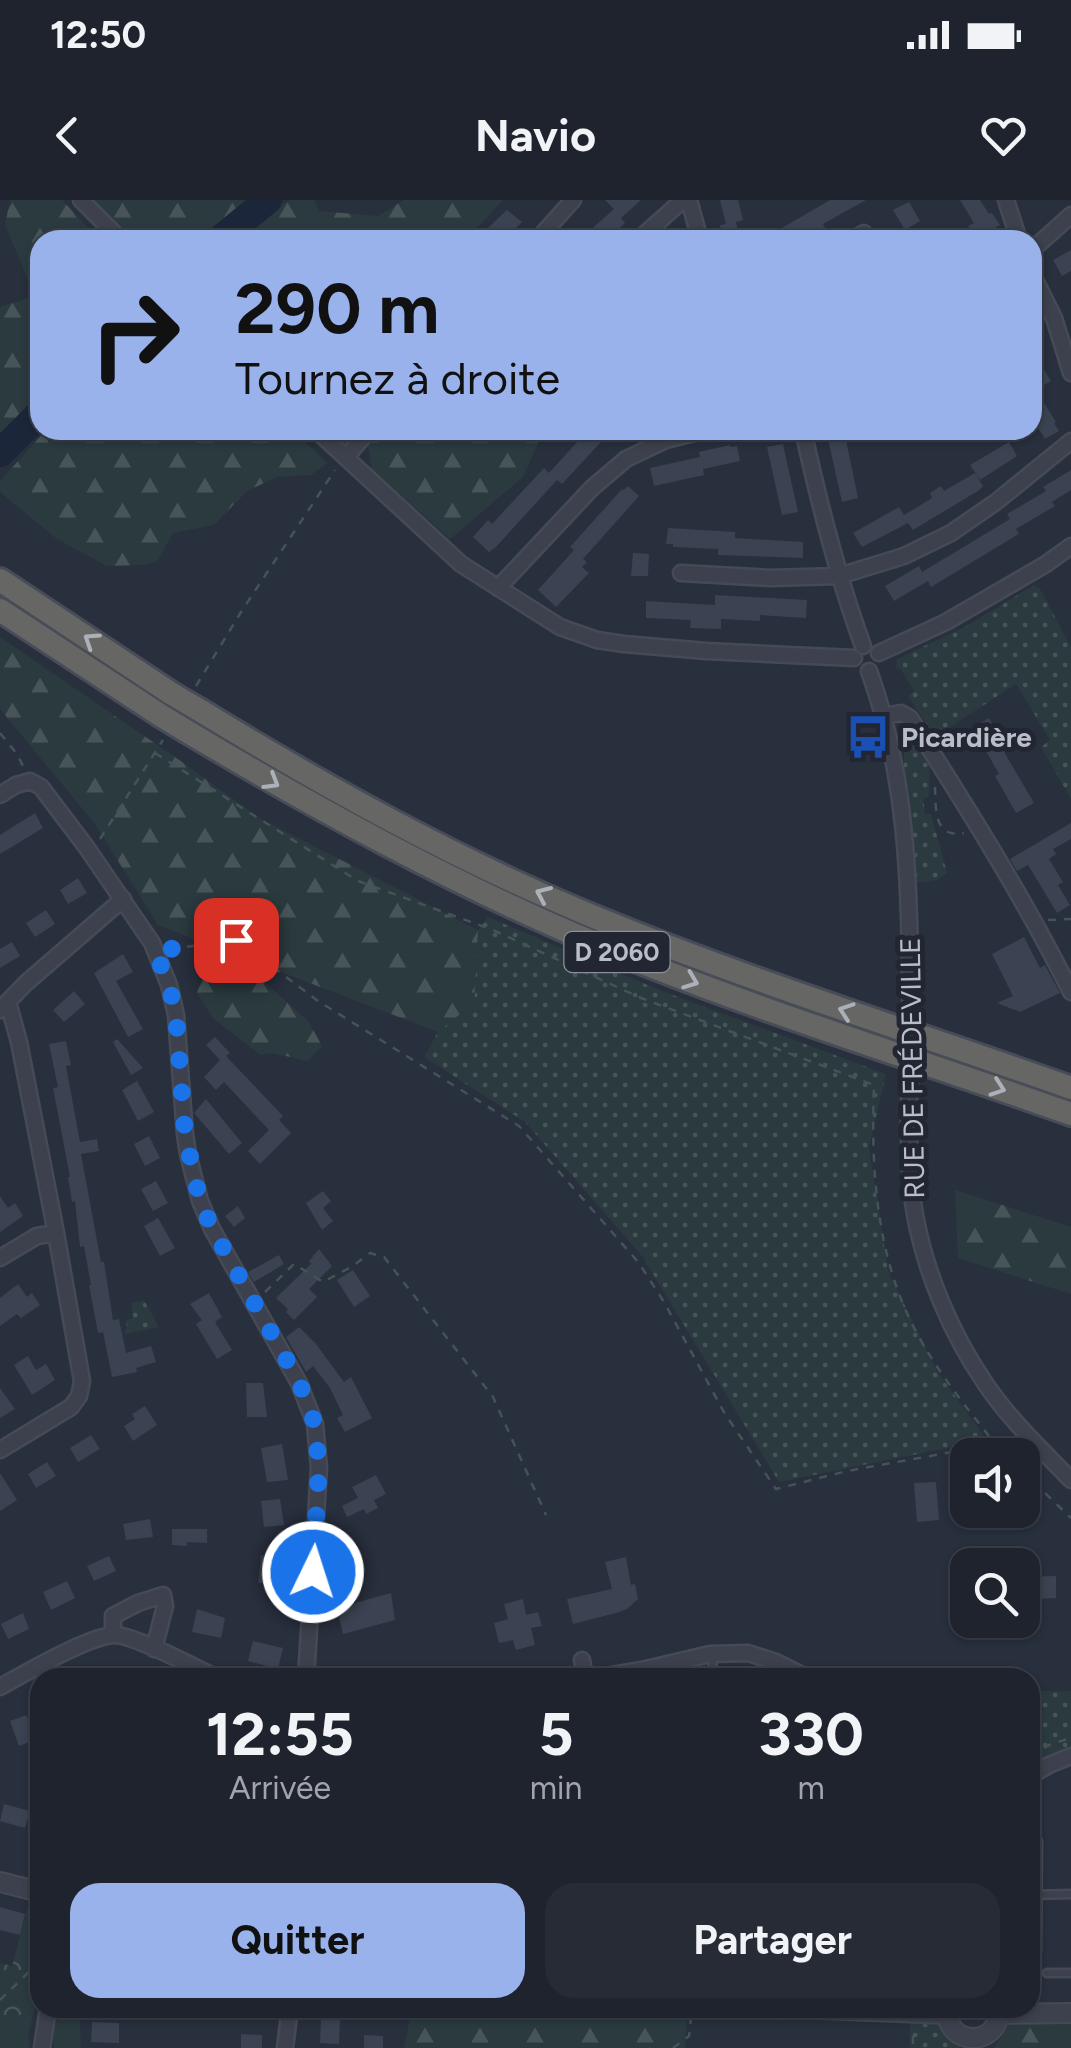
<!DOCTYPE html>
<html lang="fr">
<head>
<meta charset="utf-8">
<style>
	body { margin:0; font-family:Figtree,sans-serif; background:#262b36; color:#f1f3f6; height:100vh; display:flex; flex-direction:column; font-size:38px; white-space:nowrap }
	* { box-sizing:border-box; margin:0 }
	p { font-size:32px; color:#a1a4aa }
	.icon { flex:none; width:55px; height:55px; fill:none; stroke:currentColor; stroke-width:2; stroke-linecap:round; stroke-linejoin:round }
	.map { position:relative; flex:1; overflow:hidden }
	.details { position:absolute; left:30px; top:1468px; width:1010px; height:350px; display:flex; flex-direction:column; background:#1e232e; border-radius:30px; box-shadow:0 2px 8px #0004,0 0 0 2px #3c404a }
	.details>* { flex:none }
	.banner { position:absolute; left:30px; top:30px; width:1012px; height:210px; border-radius:30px; box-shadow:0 2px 8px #0004,0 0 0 2px #3c404a; background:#99b2ec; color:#111; overflow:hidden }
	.fabs { position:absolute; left:950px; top:1238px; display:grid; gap:20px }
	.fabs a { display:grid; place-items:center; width:90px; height:90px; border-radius:20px; background:#1e232e; box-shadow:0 2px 8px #0004,0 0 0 2px #3c404a; font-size:50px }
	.pin { position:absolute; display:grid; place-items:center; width:85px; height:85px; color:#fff; margin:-42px; border-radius:20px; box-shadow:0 5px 15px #0006 }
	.me { position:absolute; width:110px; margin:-55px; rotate:4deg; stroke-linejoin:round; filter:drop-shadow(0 0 8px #0008) }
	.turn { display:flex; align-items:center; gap:35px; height:210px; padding:0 40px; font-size:45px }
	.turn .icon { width:130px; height:130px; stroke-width:2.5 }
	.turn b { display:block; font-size:70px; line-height:85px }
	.eta { display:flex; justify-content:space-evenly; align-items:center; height:170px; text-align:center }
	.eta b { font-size:60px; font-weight:700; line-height:70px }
	.action { display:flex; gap:20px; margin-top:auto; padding:20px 40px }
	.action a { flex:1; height:115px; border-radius:30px; background:#99b2ec; color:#111; font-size:40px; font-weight:700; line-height:115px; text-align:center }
	.action a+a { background:#262b36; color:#f1f3f6 }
	.status { display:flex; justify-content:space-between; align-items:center; height:70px; padding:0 50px; background:#1e232e; direction:ltr }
	.status svg { height:28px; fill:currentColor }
	header { display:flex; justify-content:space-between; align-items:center; height:130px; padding:0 40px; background:#1e232e; font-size:45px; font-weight:700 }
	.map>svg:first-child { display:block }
</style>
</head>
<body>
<div class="status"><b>12:50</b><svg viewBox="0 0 49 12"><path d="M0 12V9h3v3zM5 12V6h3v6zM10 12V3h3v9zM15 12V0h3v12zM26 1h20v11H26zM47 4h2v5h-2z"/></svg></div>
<header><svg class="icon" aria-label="back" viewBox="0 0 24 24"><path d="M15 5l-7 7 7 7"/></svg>Navio<svg class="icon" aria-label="heart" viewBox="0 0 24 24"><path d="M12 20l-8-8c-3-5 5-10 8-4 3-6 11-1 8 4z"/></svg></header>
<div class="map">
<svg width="1071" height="1848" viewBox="0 0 1071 1848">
	<defs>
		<pattern id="grass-dots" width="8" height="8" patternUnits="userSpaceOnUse" patternTransform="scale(2.5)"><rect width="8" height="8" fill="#2a3a3e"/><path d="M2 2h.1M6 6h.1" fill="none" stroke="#475558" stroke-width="1.8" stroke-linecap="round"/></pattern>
		<pattern id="forest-firs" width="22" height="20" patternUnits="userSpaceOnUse" patternTransform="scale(2.5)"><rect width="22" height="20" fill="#2a3a3e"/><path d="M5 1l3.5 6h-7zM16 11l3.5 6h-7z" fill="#475558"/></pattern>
		<pattern id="park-crowns" width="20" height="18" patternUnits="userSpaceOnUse" patternTransform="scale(2.5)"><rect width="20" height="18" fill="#2a3a3e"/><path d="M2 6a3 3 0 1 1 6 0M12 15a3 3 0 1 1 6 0" fill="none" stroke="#475558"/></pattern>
	</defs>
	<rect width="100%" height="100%" fill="#282f3d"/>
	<!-- grass -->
	<path fill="url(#grass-dots)" d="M1034,385L1040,389L1071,447V599L1041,547L1050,540L1016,484L935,537L908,496L914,491L901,470L896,468L897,459L965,427Z
		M914,539C933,554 930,575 929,597L923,598L925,614H931L947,673L937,680L917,683L904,583V546L905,543Z
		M488,717L662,791L886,874L869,947L888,1071L937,1171L987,1240L779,1282L642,1056L525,922L424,857L438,832L474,803L478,730Z
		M144,1100L159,1127L87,1142L125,1133V1129L127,1128L126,1120L133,1118L131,1103Z
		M1030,1491H1071V1550L1054,1554L1030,1568Z
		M910,1817L942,1823L961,1848H910Z"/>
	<!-- forest -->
	<path fill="url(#forest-firs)" d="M10,0H62L99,40H40V195L0,237V107L35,96L5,25Z
		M80,0H274L219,40H124Z
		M291,0H314L319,11L378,16L404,0H503L466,40H234L272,9Z
		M46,230H293L327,263L311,275L277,277L247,291L214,325L173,333L157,362L141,365L107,366L57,339L0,292V281Z
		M378,230H544L523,277L450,339L372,269L368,245Z
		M0,437L175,557L261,619L478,730L474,803L438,832L158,725L95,624L0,509Z
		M237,757L309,822L322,846L308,861L272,853L260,855L213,818L197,793C203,772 214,760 237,757Z
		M955,990L1071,1027V1094L958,1058Z
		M60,1808H79L81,1848H54L52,1836Z
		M412,1808L687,1819L685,1848H404Z
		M1011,1822L1071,1823V1848H994Z"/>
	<!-- park -->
	<path fill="url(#park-crowns)" d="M28,1706L40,1710V1786L28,1836L30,1848H0V1763L12,1766Z"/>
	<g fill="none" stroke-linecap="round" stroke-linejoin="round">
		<!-- river -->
		<path stroke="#1c263a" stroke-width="28" d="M219,40L268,0
			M0,253L40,213"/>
	</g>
	<!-- building -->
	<path fill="#3b4352" d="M605,0H641L621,18L625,23L607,40H579L614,9Z
		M720,0H738L743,20L736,22L740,40H723L720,25L726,24Z
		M830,0H866L823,24L827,31L811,40H780L775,32Z
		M960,0H980L989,14L992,13L1000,25L996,27L1001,40H976L968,26L974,23Z
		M909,2L920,21L905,30L893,10Z
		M507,10L522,22L514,30L527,40H475Z
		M1071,50V71L1062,76L1053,60Z
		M1032,150L1051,181L1036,190L1056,222L1054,223L1059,231L1045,239L1032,218Z
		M588,230H612L562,284L557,280L496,347L489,352L473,337L488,320L492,324L544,268L549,273Z
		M826,230H844L858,298L842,302Z
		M1009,242L1017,256L980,280L970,265Z
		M783,244L798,312L782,315L767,247Z
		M730,245V247L737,246L740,261L703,269L704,275L654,286L650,268L700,257L699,252Z
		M1071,270V290L1052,302L1055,306L1016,329L1019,334L931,387L928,381L894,401L885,386L919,366L922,372L1010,319L1007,314L1046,291L1043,287Z
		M975,273L983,286L978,291L913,330L908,323L862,347L853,333L899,307L904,315L932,298L930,293L941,286L944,291Z
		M628,286L639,296L583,359L587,362L582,367L589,373L556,407L538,390L574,350L570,347L622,289L624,290Z
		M668,328L735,332V338L803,342V358L718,355V349L673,347V344H666Z
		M633,353L649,354L648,376H631Z
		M715,395L807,400L806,418L760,415V421L721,419V429L690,428L691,420L646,418V401L715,405Z
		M989,518L1007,548L1003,550L1034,603L1016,613L995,576L999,574L973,528Z
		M35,613L43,628L0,654V635Z
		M1071,623V639L1053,649L1056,654L1049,659L1063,682L1058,685L1070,705L1057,713L1028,665L1017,671L1010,659Z
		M78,678L87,693L68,704L60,690Z
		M46,710L55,724L35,737L26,723Z
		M1024,737L1040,768L1045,765L1060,793L1020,812L997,803L1013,796L992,754Z
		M12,742L20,756L0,768V749Z
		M123,754L133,772L116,781L143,829L128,837L94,773Z
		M74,791L85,804L64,822L53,810Z
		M215,837L230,853L226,856L283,916L279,920L291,933L260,964L248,951L269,930L224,882L216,890L204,877L220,860L206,845Z
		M117,839L143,868L131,875L113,842Z
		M66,841L71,865L66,866L80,942L97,939L99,951L81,954L101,1062H104L113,1120L119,1119L126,1153L151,1146L156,1162L136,1168L137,1172L112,1177L103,1132L98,1133L89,1085H91L84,1046L80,1047L75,1001L72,1002L68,977H70L53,888L58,887L49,844Z
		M137,881L154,912L138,921L122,890Z
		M206,899L242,943L229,954L194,913Z
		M149,936L160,958L145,966L134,944Z
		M156,981L168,1003L153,1011L141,989Z
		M323,991L331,1001L323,1008L333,1021L322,1030L306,1003Z
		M0,996L8,1008L15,1003L23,1016L0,1032Z
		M238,1006L245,1018L234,1027L225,1016Z
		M158,1018L175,1048L160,1056L144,1026Z
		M319,1049L332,1066L309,1089L317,1097L294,1120L286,1112L288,1109L276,1098L311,1064L309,1061Z
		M279,1055L284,1064L254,1082L248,1072Z
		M353,1070L370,1096L354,1107L337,1080Z
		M18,1084L27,1097L32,1093L40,1105L21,1118L17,1114L0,1126V1098Z
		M209,1093L222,1117L215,1122L232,1150L217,1159L196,1124L202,1120L190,1104Z
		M299,1127L316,1144L344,1182L351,1177L372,1218L345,1232L337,1218L343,1215L330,1188L313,1166L306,1172L286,1137Z
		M28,1156L36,1170L46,1164L55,1180L32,1195L14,1165Z
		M246,1183H263L267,1217H247Z
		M0,1188L15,1209L0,1218Z
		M145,1206L157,1225L133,1241L124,1226L135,1219L132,1214Z
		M91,1235L100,1249L78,1262L70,1248Z
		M282,1244L288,1280L267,1282L261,1248Z
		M47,1262L56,1276L36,1288L28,1274Z
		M0,1273L17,1300L0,1311Z
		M376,1275L386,1294L374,1300L378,1308L366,1314L364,1309L347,1317L342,1306L358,1298L352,1287Z
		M936,1282L939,1320L917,1322L914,1283Z
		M280,1299L284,1325L264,1327L261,1301Z
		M150,1319L153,1337L126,1340L123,1324Z
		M172,1329H207V1343L187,1342V1346L172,1345Z
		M352,1339L362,1362L344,1369L334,1346Z
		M261,1355L279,1357L277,1384L258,1383Z
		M109,1356L116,1371L94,1381L87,1366Z
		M626,1357L631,1385L635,1384L638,1399L627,1409L616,1413L573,1424L567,1399L612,1389L605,1362Z
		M1056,1376V1398L1022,1400V1377Z
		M67,1381L75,1398L51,1410L43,1392Z
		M391,1393L395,1420L343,1434L337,1408Z
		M523,1399L526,1415L538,1412L542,1426L531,1428L535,1445L516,1450L513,1440L499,1443L494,1423L508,1419L504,1404Z
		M197,1409L225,1418L221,1438L192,1432Z
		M23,1413L29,1429L8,1439L1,1424Z
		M253,1441L283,1448L278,1469L248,1461Z
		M26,1515L30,1524L40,1520V1538L19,1546L10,1521Z
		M4,1604L30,1611L25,1628L0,1621Z
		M0,1707L25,1714L20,1735L0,1730Z
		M321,1818L340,1819L339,1844L320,1843Z
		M92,1822L119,1823V1843L91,1842Z
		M241,1834L262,1835V1848H241Z
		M364,1835L383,1836V1848H364Z"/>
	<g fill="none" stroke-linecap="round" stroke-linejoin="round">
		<!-- service casing -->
		<g stroke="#454a56" stroke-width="11">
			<path id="service" d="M712,1454L713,1478
				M1030,1695L1071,1694
				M1037,1751L1038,1641
				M1047,1773H1071"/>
		</g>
		<!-- minor casing -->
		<g stroke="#454a56" stroke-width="19">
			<path id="minor" d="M81,0L121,40
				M689,0L700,40
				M1006,0L1019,40
				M537,40L573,0
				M638,40L683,0
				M851,40L864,33
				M1032,50L1071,15
				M1032,74L1054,118L1071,173
				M316,230L461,364L560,427L597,440L624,444L706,451L854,458
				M803,230C819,303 837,375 863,446
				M346,257L369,230
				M681,373L771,378L839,376L904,356L951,333L996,302L1071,241
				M498,388L592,288L626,259L666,240L706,230
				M879,453L946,422L1046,364L1071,346
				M869,471C906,573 910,682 910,788
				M883,516L901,513L910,518C967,607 1024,698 1071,792
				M0,595L16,585L30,581L41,587L87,648L152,743L169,785L176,815L185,934L188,954L200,1001L212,1029L299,1183L315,1224L319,1268L306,1478
				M0,810L26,783L123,699
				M909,908C909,943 909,980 915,1015C926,1074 951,1133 985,1183C1009,1219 1041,1249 1071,1280
				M0,1058L37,1036L56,1033
				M0,1250L71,1207L79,1196L82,1181L56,1033L19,842L8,802
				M113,1435V1416L138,1403L163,1395L165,1406L154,1449
				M582,1460L585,1478
				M594,1478L646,1469L710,1454L748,1453L776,1462L808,1478
				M0,1487C24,1474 90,1435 115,1435C134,1435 196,1468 217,1478
				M1030,1576L1049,1565L1071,1556
				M42,1848L48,1808
				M285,1848L290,1808"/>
		</g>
		<!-- tertiary casing -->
		<g stroke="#454a56" stroke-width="22">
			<path id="tertiary" d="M0,1682L40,1692
				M797,1808L946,1814
				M946,1808C947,1848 999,1848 1000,1808
				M1000,1814L1071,1813"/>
		</g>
		<!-- trunk casing -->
		<g stroke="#474c58" stroke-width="28">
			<path id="trunk" d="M0,380L172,494
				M0,410L160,515
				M201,511C327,588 455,659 592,716C749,781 911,831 1071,888
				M188,532C319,610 452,683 592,742C748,808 911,857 1071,914"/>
		</g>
		<!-- path -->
		<path stroke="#435356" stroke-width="2.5" stroke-dasharray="8 8" stroke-linecap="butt" d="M562,31L572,40
			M196,486L241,412L335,270
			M0,533L17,554L23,566
			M155,553L358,681L493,730L641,798L874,885C871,960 875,1041 906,1111C929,1163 966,1207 1001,1251
			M935,587C936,608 933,639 964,633
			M100,639L163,540
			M1048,720L1071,719
			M171,749L237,740L318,801L519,926L639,1063L664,1102L725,1214L776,1289L847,1271L991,1245L996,1248
			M265,1092L294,1064L323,1082L353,1066L370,1053L384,1057L493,1197L546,1315
			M1022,1271L1071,1318
			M1030,1556L1051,1544L1071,1538
			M0,1800L40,1761
			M510,1808L531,1810L783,1819
			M913,1844V1830
			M673,1848L689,1836L691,1817"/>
		<!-- service -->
		<use href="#service" stroke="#3c414d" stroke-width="6"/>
		<!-- minor -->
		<use href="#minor" stroke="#3c414d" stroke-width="14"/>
		<!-- tertiary -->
		<use href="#tertiary" stroke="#3c414d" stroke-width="18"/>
		<!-- trunk -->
		<use href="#trunk" stroke="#666664" stroke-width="22"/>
		<!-- minor-bridge casing -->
		<g stroke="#454a56" stroke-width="19" stroke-linecap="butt">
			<path id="minor-bridge" d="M909,908L911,846L910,788"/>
		</g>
		<!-- trunk-bridge casing -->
		<g stroke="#474c58" stroke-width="28" stroke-linecap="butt">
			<path id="trunk-bridge" d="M172,494L201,511
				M160,515L188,532"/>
		</g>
		<!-- minor-bridge -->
		<use href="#minor-bridge" stroke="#3c414d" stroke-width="14"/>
		<!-- trunk-bridge -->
		<use href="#trunk-bridge" stroke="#666664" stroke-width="22"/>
	</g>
	<!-- one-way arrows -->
	<defs><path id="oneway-chevron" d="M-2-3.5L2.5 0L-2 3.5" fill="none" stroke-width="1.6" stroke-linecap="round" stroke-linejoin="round" transform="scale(2.5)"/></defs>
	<g stroke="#acb0b9">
		<use href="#oneway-chevron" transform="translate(91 440) rotate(-147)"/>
		<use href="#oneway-chevron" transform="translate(272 582) rotate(31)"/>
		<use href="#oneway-chevron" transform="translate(543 694) rotate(-156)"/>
		<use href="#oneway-chevron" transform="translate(691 781) rotate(21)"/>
		<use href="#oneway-chevron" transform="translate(846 811) rotate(-161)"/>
		<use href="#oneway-chevron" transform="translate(998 888) rotate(19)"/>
	</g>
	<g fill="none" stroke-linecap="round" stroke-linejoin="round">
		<!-- route -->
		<path stroke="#1a73e8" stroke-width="18" stroke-dasharray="0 32.4" d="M236,740L155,751L169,785L176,815L185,934L200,1001L212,1028L299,1182L315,1224L319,1268L313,1372"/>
	</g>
	<!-- icons -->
	<defs>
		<g id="bus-bare" transform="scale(3.45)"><path d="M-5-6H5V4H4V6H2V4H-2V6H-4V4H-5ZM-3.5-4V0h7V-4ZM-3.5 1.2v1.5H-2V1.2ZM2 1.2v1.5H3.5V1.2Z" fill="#1a4fb4" stroke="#212632" stroke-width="2.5" paint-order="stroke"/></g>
	</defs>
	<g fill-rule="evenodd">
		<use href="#bus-bare" x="868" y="537"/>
	</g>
	<g text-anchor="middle" stroke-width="10" stroke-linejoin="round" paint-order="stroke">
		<!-- shield labels -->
		<rect fill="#212632" stroke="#8b909b" stroke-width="2.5" x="564.5" y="732" width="105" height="40" rx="8"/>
		<g font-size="25" font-weight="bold" fill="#b8bdc8">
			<text x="617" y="761">D 2060</text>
		</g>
		<!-- poi labels -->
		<g font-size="28" font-weight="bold" fill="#b8bdc8" stroke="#212632" text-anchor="start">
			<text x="901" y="547">Picardière</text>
		</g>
		<!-- street labels -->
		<g font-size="28" fill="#b8bdc8" stroke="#212632">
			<text transform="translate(912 868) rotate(-91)" y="10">RUE DE FRÉDEVILLE</text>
		</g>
	</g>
</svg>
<div class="fabs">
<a><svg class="icon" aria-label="sound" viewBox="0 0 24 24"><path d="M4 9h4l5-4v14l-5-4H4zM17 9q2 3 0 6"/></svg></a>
<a><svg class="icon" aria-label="search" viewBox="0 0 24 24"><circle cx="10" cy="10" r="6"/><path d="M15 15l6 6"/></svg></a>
</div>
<div class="pin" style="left:236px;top:740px;background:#d93025"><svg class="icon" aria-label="arrive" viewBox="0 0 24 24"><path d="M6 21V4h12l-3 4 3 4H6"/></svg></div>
<svg class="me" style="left:313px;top:1372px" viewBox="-20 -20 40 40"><circle r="17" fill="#1a73e8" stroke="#fff" stroke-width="3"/><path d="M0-11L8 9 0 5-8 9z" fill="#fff"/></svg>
<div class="banner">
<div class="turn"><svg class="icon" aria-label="right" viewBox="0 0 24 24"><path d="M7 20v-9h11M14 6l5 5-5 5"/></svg><div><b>290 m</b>Tournez à droite</div></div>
</div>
<section class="details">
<div class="eta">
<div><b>12:55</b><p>Arrivée</p></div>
<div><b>5</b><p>min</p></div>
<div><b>330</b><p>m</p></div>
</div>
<div class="action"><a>Quitter</a><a>Partager</a></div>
</section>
</div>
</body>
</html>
